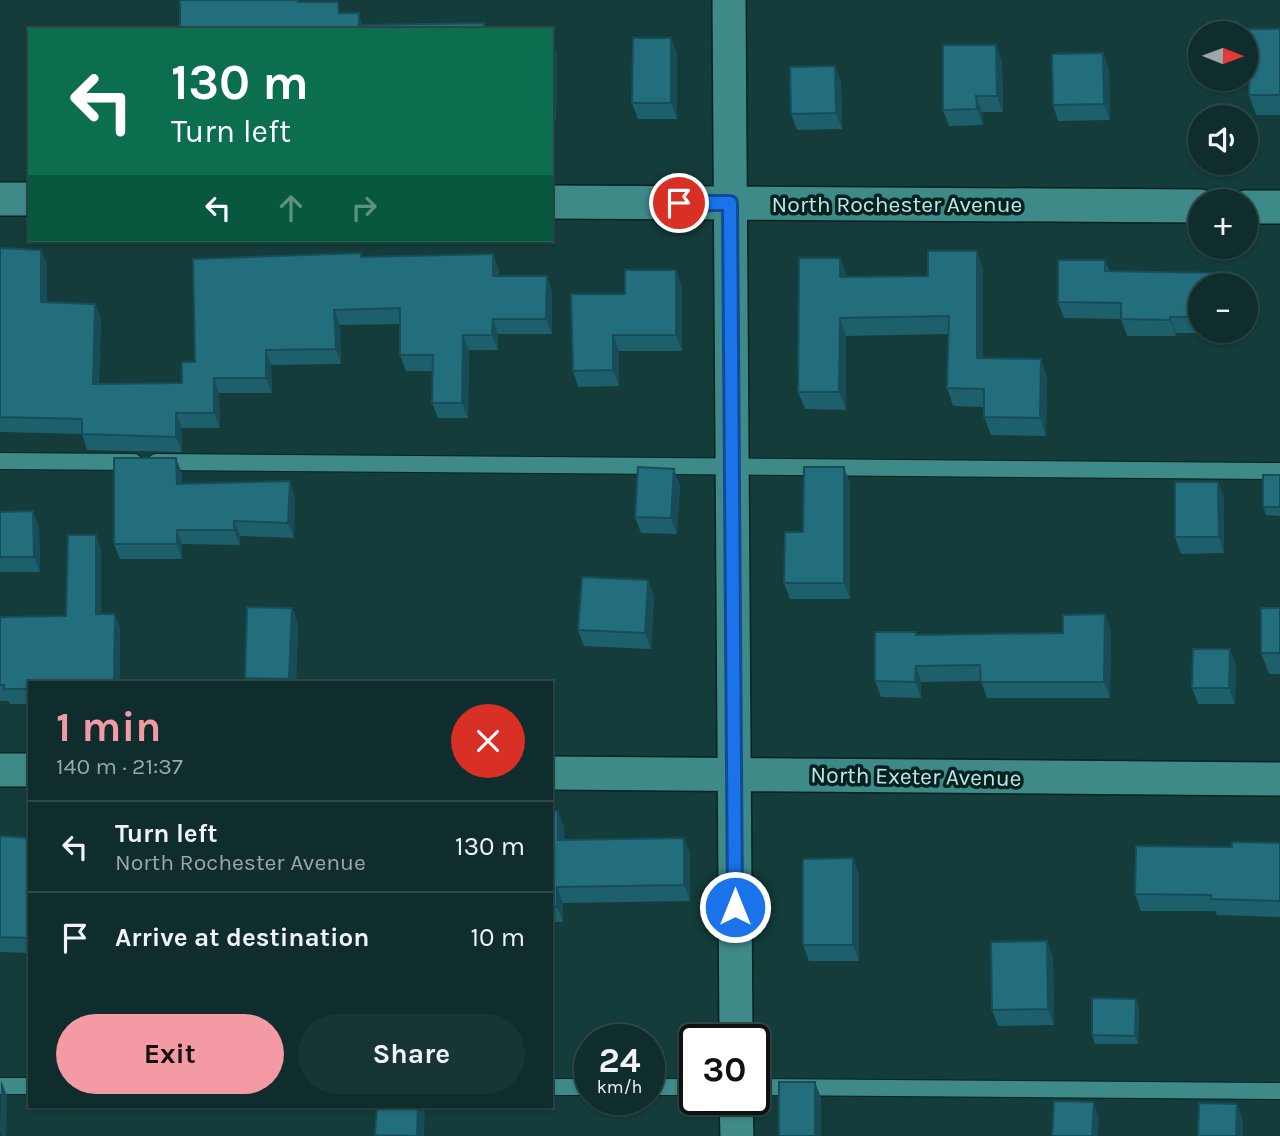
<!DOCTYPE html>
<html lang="en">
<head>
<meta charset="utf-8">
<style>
	body { margin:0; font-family:Karla,sans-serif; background:#173534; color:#f1f3f6; height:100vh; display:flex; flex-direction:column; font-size:26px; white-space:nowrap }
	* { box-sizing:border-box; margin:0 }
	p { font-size:23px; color:#9ba8a9 }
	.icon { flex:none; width:38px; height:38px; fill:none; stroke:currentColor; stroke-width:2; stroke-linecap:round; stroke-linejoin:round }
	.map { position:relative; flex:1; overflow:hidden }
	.side { position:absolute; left:28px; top:681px; width:525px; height:427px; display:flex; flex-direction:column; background:#0e2d2c; border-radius:0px; box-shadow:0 2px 5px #0004,0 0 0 2px #2e4948 }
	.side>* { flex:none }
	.guide { position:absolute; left:28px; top:28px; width:525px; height:214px; border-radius:0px; box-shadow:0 2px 5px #0004,0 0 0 2px #2e4948; background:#0b6e4f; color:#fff; overflow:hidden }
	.needle { width:46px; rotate:91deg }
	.controls { position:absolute; left:1188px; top:21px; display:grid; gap:14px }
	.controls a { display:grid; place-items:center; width:70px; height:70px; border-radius:50%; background:#0e2d2c; box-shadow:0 2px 5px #0004,0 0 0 2px #2e4948; font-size:35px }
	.speed { position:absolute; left:574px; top:1024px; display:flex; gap:14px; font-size:35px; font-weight:700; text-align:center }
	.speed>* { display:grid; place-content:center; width:91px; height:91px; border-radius:50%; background:#0e2d2c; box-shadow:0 2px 5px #0004,0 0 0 2px #2e4948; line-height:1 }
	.speed small { font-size:18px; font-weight:400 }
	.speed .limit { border:4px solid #111; border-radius:10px; background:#fff; color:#111 }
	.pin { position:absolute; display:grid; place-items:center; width:60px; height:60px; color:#fff; margin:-30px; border:4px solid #fff; border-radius:50%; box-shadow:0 2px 7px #0007 }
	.me { position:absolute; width:77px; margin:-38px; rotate:0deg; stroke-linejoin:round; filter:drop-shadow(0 0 5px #0008) }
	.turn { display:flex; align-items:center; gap:24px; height:147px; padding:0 28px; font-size:32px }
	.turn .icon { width:91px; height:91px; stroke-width:2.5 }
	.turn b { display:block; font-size:49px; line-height:60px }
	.lanes { display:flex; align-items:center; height:66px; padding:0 28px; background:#0003; justify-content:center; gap:35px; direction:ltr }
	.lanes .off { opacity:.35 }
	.round { display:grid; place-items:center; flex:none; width:74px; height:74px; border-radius:37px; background:#173534 }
	.summary { display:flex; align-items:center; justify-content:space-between; height:119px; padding:0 28px }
	h1 { font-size:42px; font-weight:700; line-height:52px; color:#f49aa4 }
	.button { display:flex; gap:14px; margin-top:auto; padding:14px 28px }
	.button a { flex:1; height:80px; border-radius:42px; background:#f49aa4; color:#111; font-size:28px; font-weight:700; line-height:80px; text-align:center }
	.button a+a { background:#173534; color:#f1f3f6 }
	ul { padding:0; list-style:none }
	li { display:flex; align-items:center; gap:21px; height:91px; padding:0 28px; border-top:2px solid #2e4948 }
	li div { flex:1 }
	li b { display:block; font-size:26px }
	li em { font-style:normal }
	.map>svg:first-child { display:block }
</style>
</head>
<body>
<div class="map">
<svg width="1280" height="1136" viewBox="0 0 1280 1136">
	<rect width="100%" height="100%" fill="#133c3b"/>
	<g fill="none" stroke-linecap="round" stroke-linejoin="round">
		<!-- service casing -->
		<g stroke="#092120" stroke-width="18">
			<path id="service" d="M0,461L134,462
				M156,462L1280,471
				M0,1086H30
				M551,1087H590
				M649,1087H695
				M754,1087L1280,1091"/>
		</g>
		<!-- minor casing -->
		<g stroke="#092120" stroke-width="36">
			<path id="minor" d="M729,0L736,1040
				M0,199H30
				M551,202L1200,206
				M1246,207H1280
				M0,770H30
				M551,773L1280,779
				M736,1099L737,1136"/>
		</g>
		<!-- service -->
		<use href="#service" stroke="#3e8a88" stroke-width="16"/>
		<!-- minor -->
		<use href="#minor" stroke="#3e8a88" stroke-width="33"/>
	</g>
	<!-- wall -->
	<path fill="#1d5f6b" d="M1280,29V115H1256L1249,95Z
		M551,38L557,54L556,120H551Z
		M671,38L677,54V119H638L632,103Z
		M1103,53L1109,69L1110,120L1058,121L1053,105Z
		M1002,61L1003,112H982L983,125L949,126L943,110Z
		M835,66L841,82L842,129L797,130L791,114Z
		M0,248L41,250L47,265V302L95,304L101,319L99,384L182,383L195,362L363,257L493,254L499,270V276L552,291V334H498V350H469L468,418H438L432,403L433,371H406L400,355V324L340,325L341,364L271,365L272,393H219L220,428H182V452L87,450L82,434L0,432Z
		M1105,260L1109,271L1200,285V331H1222V333H1176V336H1127L1121,319L1064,318L1058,302Z
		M983,269V359L1047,377L1046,436L991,435L984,417V407L953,406L947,388L948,334L846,336V410L805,409L798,392L847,276V277L928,276Z
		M682,286V351H619V386L578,387L573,371L625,294Z
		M182,473V484L295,496L294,538L240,536V545L182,544V559H120L114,544Z
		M1280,475V516L1266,515L1263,507Z
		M1218,482L1224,498V553L1181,554L1175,537Z
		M850,483V599H790L784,583Z
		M680,485L677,534L641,533L635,517Z
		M0,512L39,526L40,572H0Z
		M96,535L101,550V614H115L120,629V682H30V704H10L8,701H0V617L66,616Z
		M654,596L651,649L584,646L578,630Z
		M292,608L298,624L296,682H247L245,678Z
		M1280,608V674H1269L1261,653Z
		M1105,614L1111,631L1110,698H987L981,681L921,682V698L881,697L875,681L916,632L917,635L1063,633Z
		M1236,665L1235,704H1198L1192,688Z
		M551,811L564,826V839L690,853V901L563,903V922H551Z
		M0,836L30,838V953L0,952Z
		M1280,843V917L1217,915L1215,911H1141L1135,894L1232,847Z
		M859,874V961H809L803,945Z
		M1053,957L1054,1025L998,1026L992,1010Z
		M1139,1007L1138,1044H1095L1092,1035Z"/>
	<!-- shaded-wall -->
	<path fill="#184d57" d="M359,13L364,30L359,25Z
		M552,38L557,54L556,120L551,106Z
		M671,38L677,54V119L671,103Z
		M996,45L1002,61L1003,112L997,96Z
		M1103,53L1109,69L1110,120L1104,104Z
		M835,66L841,82L842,129L836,113Z
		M976,96L982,112L983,125L977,109Z
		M41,250L47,265V317L41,302Z
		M977,251L983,269V376L977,358Z
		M493,254L499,270V291L493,276Z
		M840,258L847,276L846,295L840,277Z
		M676,270L682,286V351L676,335Z
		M1217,273L1221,285H1217Z
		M547,276L552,291V334L546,319Z
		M95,304L101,319L98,399L93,384Z
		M334,310L340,325L341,364L336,349Z
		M1170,317L1176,333V336L1170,320Z
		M840,318L846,336V410L839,392Z
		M493,319L498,334V350L492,335Z
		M463,335L469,350L468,418L462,403Z
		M613,335L619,351V386L613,370Z
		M266,350L271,365L272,393L266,378Z
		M1041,359L1047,377L1046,436L1040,418Z
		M214,378L219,393L220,428L214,413Z
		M176,413L182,428V452L176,437Z
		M176,458L182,473V499L177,484Z
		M844,467L850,483V599L844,583Z
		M674,469L680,485L677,534L671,518Z
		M290,481L295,496L294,538L288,523Z
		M1218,482L1224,498V553L1219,537Z
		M33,511L39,526L40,572L34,557Z
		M234,521L240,536V545L234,530Z
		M177,530L182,544V559L177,544Z
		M96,535L101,550V629L96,614Z
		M648,580L654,596L651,649L645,633Z
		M292,608L298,624L296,682H291L289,679Z
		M115,614L120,629V682H114Z
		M1105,614L1111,631L1110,698L1104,682Z
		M1230,649L1236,665L1235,704L1229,688Z
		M916,666L921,682V698L915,682Z
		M558,811L564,826L563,855L558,840Z
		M684,838L690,853V901L684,885Z
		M853,858L859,874V961L853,945Z
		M557,887L563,903V922L557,907Z
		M1047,941L1053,957L1054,1025L1048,1009Z
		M551,981L553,986V1049L551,1045Z
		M1136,999L1139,1007L1138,1044L1135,1036Z
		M1,1080L7,1096L6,1136H2L0,1131Z
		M815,1082L821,1098V1136H815Z
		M1094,1102L1099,1118L1098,1136H1092Z
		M1237,1104L1243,1120V1136H1236Z
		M418,1106H425L424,1136H417Z"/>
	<!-- building -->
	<path fill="#226e7c" stroke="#184d57" stroke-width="2" d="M180,0H298V2H338L339,13H359V25L484,23V30H180Z
		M59,29H106V30H59Z
		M1249,29H1280V95H1249Z
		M633,38H671V103H632Z
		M943,45H996L997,96H976L977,109L943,110Z
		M1103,53L1104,104L1053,105L1052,54Z
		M835,66L836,113L791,114L790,67Z
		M0,248L41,250V302L95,304L93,384L182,383V362H195L193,259L361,253V257L493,254V276H547L546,319H493L492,335H463L462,403H432L433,355H400V308L334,310L336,349L266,350V378H214V413H176V437L82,434V419L0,417Z
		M928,251H977V358L1041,359L1040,418L984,417V389L947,388L949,316L840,318L839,392H798L799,258H840V277L928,276Z
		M1058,260H1105V271L1217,273V285H1200V317H1170V320L1121,319V303L1058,302Z
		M625,270H676V335H613V370L573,371L571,294H625Z
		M114,458H176L177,484L290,481L288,523L234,521V530H177V544H114Z
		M638,467L674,469L671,518L635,517Z
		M804,467H844V583H784L785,532H803Z
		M1263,475H1280V507H1263Z
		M1175,482H1218L1219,537H1175Z
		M33,511L34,557H0V512Z
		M68,535H96V614H115L114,682H30V689H4V685H0V617L66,616Z
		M582,577L648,580L645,633L578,630Z
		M247,607L292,608L289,679L245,678Z
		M1261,608H1280V653H1261Z
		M1105,614L1104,682H981L980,665L916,666L915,682L875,681V632H916V635L1063,633V615Z
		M1193,649H1230L1229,688H1192Z
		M551,811H558V840L684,838V885L557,887V907L551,906Z
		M0,836L30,838V938L0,937Z
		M1232,842L1280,843V901L1211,899V895L1135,894L1136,846L1232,847Z
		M853,858V945H803V859Z
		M1047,941L1048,1009L992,1010L991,942Z
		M1092,998L1136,999L1135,1036L1092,1035Z
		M779,1082H815V1136H779Z
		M1054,1101L1094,1102L1092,1136H1052Z
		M1199,1103L1237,1104L1236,1136H1198Z
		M377,1106H418L417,1136L375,1135Z"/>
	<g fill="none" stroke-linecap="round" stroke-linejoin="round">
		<!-- route casing -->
		<g stroke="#114b97" stroke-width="18">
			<path id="route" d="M679,203H730L735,907"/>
		</g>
		<!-- route -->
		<use href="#route" stroke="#1a73e8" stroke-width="12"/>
	</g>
	<g text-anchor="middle" stroke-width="7" stroke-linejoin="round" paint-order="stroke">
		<!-- street labels -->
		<g font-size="23" fill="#c1e5e3" stroke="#022221">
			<text x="897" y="212">North Rochester Avenue</text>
			<text transform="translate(916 776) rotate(1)" y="8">North Exeter Avenue</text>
		</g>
	</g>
</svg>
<div class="controls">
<a><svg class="needle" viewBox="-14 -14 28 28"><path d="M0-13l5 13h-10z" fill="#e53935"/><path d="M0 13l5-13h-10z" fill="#9ba8a9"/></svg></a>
<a><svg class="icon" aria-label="sound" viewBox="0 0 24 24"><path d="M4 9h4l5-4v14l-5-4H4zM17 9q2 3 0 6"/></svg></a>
<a>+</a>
<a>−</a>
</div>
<div class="speed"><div>24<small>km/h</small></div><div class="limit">30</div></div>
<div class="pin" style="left:679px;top:203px;background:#d93025"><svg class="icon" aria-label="arrive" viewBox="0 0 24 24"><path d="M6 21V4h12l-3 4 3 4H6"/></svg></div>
<svg class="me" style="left:735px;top:907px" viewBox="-20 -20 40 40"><circle r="17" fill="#1a73e8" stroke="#fff" stroke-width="3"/><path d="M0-11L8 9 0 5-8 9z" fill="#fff"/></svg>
<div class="guide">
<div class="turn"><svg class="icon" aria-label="left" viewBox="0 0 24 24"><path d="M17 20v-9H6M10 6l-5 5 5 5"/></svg><div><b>130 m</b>Turn left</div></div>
<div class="lanes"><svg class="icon" aria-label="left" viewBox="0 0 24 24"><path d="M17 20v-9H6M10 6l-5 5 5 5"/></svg><svg class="icon off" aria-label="ahead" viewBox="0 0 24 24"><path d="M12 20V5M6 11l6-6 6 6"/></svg><svg class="icon off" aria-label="right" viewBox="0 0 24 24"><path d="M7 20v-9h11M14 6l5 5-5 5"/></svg></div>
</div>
<section class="side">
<div class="summary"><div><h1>1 min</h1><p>140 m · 21:37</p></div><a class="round" style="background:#d93025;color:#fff"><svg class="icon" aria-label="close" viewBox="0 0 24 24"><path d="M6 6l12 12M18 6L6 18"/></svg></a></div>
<ul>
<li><svg class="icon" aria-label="left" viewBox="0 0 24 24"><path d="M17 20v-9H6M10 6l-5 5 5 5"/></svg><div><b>Turn left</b><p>North Rochester Avenue</p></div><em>130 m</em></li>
<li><svg class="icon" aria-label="arrive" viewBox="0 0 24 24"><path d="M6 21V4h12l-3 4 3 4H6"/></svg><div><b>Arrive at destination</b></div><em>10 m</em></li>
</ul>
<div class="button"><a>Exit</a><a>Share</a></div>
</section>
</div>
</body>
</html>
